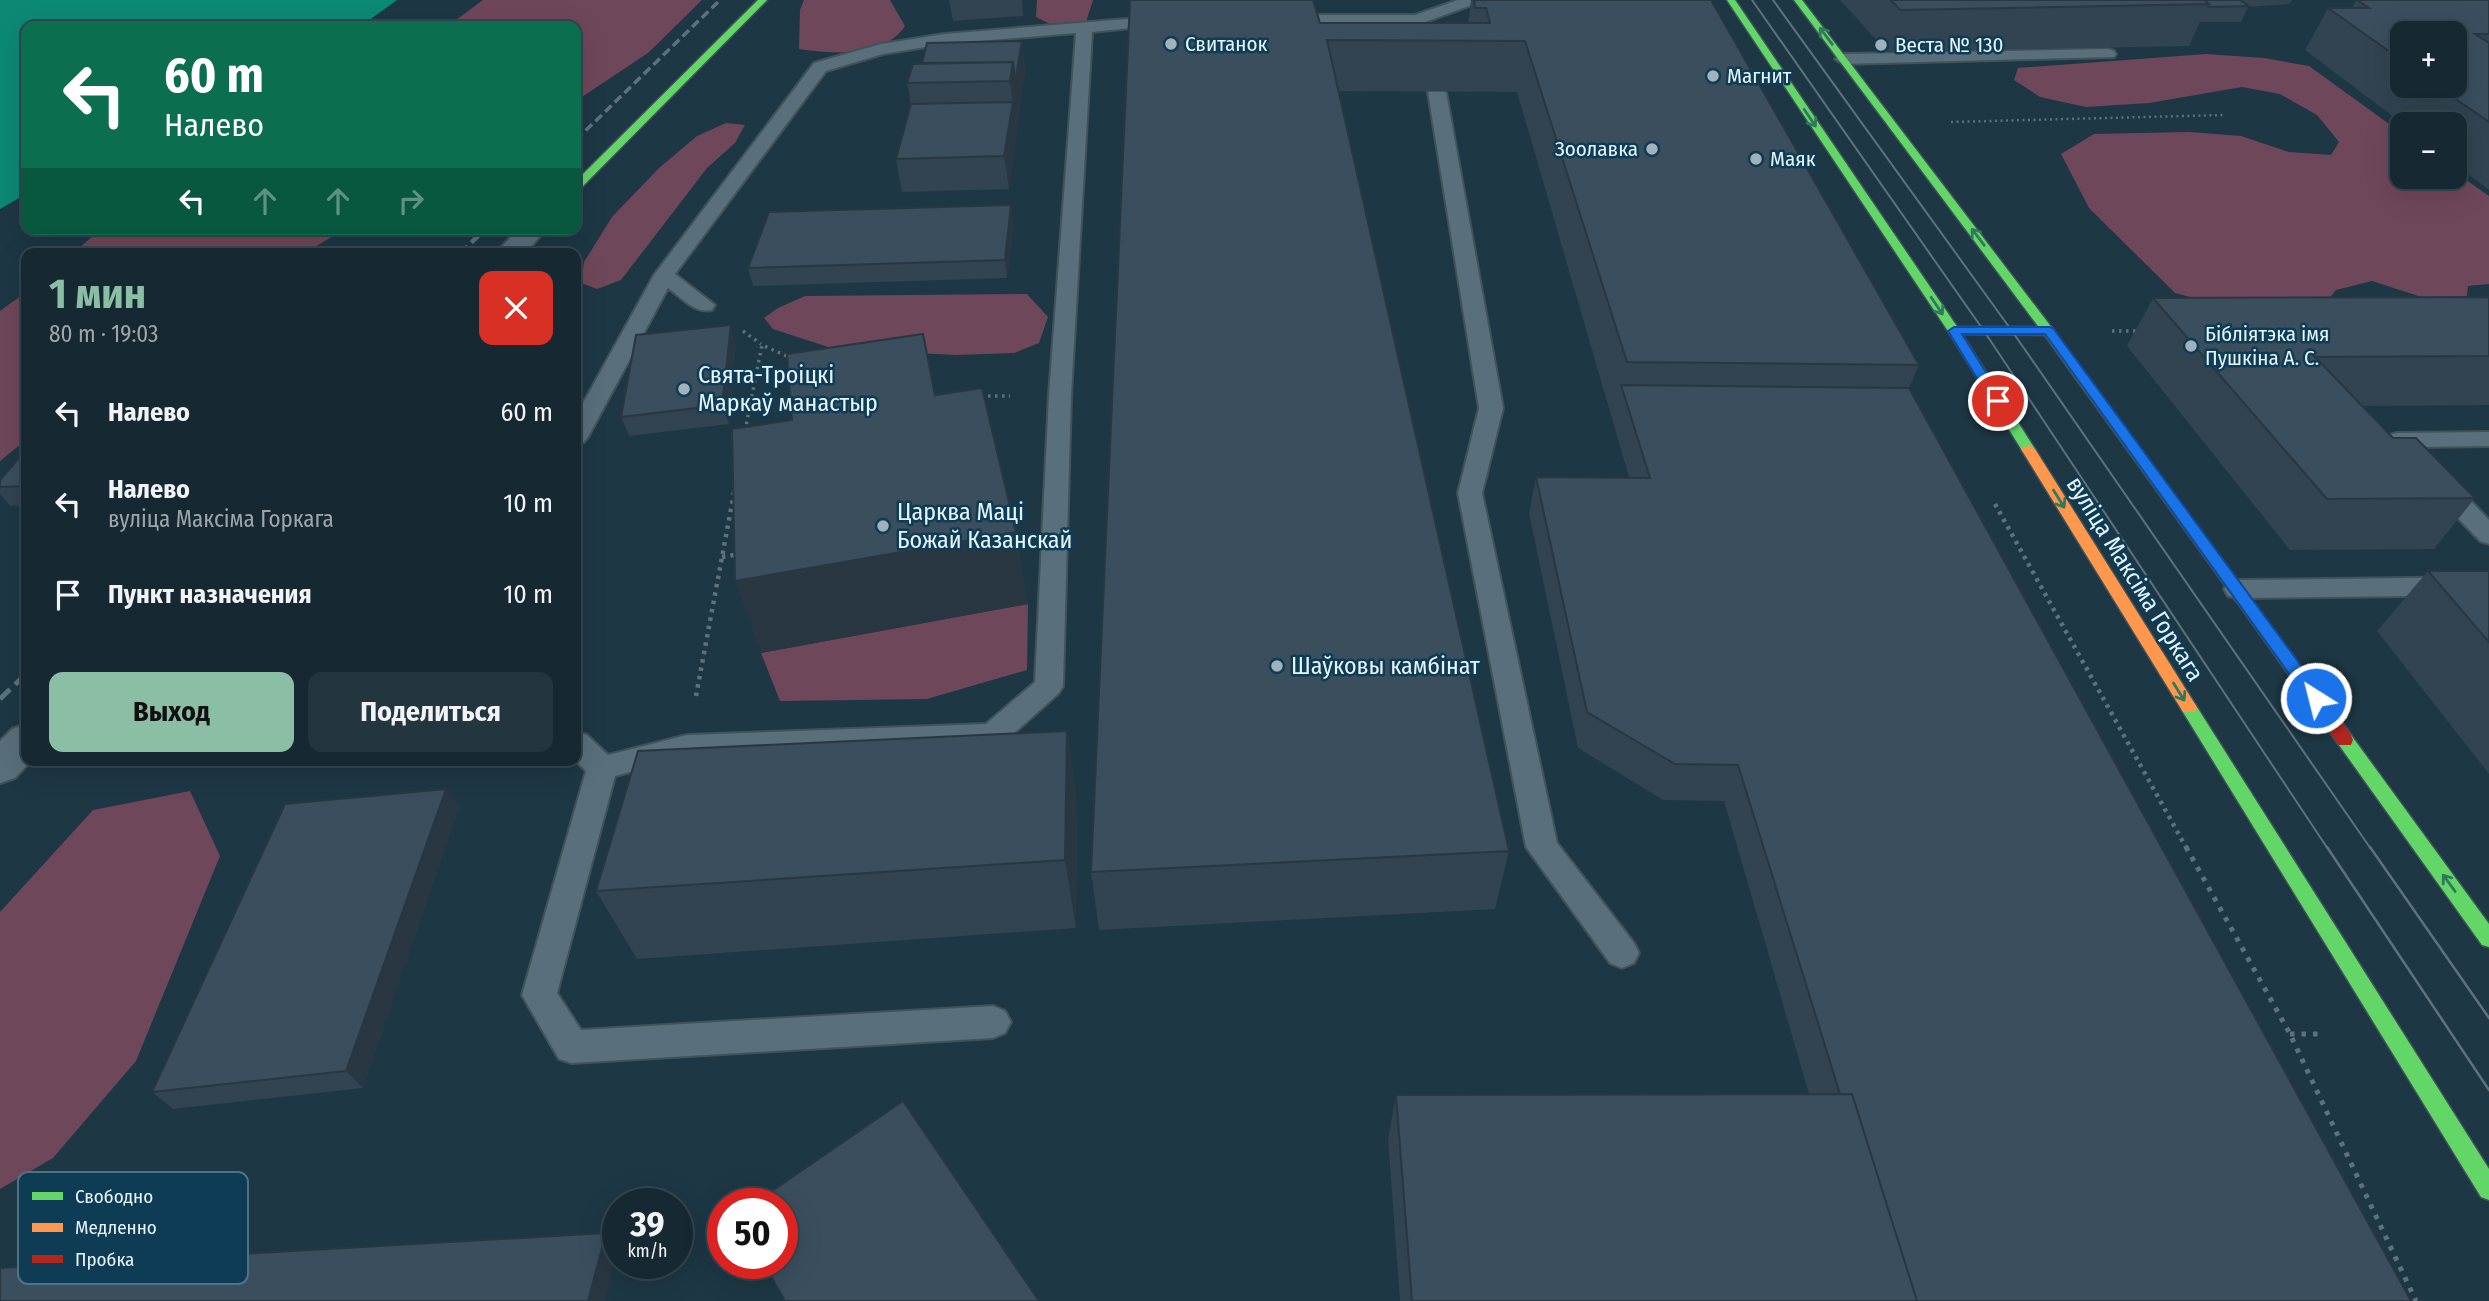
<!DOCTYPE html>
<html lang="ru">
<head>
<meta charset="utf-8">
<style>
	body { margin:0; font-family:"Fira Sans Condensed",sans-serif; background:#23353f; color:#f1f3f6; height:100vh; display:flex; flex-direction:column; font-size:26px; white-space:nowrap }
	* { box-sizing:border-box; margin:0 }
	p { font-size:23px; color:#9ea6ac }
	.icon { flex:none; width:38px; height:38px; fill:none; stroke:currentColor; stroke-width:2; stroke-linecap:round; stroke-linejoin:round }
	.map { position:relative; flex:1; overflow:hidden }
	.sheet { position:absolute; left:21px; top:248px; width:560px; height:518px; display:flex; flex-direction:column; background:#162933; border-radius:14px; box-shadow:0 7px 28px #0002,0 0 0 2px #35454e }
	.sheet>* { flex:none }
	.guide { position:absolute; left:21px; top:21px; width:560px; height:214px; border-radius:14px; box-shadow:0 7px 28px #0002,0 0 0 2px #35454e; background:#0b6e4f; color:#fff; overflow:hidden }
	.tools { position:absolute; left:2390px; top:21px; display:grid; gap:14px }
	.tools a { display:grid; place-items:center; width:77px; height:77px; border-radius:14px; background:#162933; box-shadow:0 7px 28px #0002,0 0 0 2px #35454e; font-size:35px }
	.speed { position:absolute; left:602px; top:1188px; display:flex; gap:14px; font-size:35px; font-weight:700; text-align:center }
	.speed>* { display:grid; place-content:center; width:91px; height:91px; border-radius:50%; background:#162933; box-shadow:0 7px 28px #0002,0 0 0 2px #35454e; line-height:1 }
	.speed small { font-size:18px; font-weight:400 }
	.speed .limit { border:10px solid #d22; background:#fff; color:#111 }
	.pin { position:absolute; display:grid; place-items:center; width:60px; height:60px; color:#fff; margin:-30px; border:4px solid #fff; border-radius:50%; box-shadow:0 2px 7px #0007 }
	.me { position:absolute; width:77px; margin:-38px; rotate:324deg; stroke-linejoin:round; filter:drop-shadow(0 0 5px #0008) }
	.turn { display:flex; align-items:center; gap:24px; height:147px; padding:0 28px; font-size:32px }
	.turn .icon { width:91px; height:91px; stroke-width:2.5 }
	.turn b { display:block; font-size:49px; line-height:60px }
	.lanes { display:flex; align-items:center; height:66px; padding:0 28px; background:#0003; justify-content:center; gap:35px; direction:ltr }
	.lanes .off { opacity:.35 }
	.round { display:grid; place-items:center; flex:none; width:74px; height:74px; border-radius:14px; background:#23353f }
	.head { display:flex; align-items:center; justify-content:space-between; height:119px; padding:0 28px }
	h1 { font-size:42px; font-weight:700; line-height:52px; color:#8abfa5 }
	.button { display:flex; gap:14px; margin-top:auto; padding:14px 28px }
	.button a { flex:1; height:80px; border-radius:14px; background:#8abfa5; color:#111; font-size:28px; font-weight:700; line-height:80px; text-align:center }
	.button a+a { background:#23353f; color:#f1f3f6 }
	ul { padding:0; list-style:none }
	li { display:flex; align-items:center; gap:21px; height:91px; padding:0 28px }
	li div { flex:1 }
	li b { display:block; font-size:26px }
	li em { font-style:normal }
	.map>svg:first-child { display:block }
</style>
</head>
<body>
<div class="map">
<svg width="2489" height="1301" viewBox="0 0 2489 1301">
	<rect width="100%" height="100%" fill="#1d3744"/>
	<!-- green -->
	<path fill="#6f475a" d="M483,0H702L648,53L576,101V26H448Z
		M804,0H890L905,26C884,58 832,54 799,49L800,10Z
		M1037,0H1093L1086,22L1054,26L1036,17Z
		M2206,54L2264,58L2309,66L2403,134V177H2455V172L2489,196V284L2468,286L2466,303L2428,299L2372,281L2336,290L2319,312L2258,315L2175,293L2089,208L2061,154L2094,134L2189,132L2241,136L2289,152L2331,155L2339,142L2317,115L2280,94L2242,87L2149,103L2086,107L2040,97L2014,80L2018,68Z
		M726,123L745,125L735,143L707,168L621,280L597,289L581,283L584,262L612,217L659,168L697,136Z
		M101,229H345L303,254H72Z
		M26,292V440L0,461V311Z
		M1027,294L1048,317L1039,343L1014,353L957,355L834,349L773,329L764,318L778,308L805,296Z
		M1028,604L1027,670L927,699L780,701L761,653Z
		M190,791L220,856L136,1061L53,1158L0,1189V912L93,810Z"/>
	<!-- water -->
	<path fill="#0c8974" d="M0,0H397L361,26H26V194L0,209Z"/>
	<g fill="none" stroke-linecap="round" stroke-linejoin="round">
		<!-- lane casing -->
		<g stroke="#415259" stroke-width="4">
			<path id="lane" d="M1458,0H1480L1477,3L1417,25H1282L1274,20L1282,15H1415Z
				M1164,16L1170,18L1172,21L1170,24L1092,32L1071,395L1063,686L1059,693L1003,743L993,746L687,757L615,776L557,993L581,1030L993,1006L1005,1011L1011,1022L1005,1033L993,1038L572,1063L559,1059L522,995L586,771L576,761V732L587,735L608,755L687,735L986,724L1035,682L1049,395L1076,33L944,44L883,54L826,71L675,274L715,305L712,310C694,314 681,297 668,288L588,437L584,442L576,444V416L654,275L814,63L881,44L944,34Z
				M2108,49L2114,51L2116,54L2114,57L1843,64L1835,59L1843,54Z
				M1437,87L1446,92L1503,408L1482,493L1557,843L1634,943L1639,953L1634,963L1622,968L1610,963L1526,847L1458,493L1479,408L1428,92Z
				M2489,432V446L2417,447L2420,452L2417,457C2401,461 2394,453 2385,440L2389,435L2397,433Z
				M2439,475L2448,477L2489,520V544L2480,541L2430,489L2427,483L2430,477Z
				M2489,577V595L2237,598L2228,596L2224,589L2228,582L2237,580Z"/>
		</g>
		<!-- street casing -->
		<g stroke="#415259" stroke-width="4">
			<path id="street" d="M518,229H546L525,254H495Z
				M26,724V761H31L15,778L0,783V741L12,729Z"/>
		</g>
		<!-- fast casing -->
		<g stroke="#415259" stroke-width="3">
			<path id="fast" d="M758,0H767L580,189L576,190V181Z
				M1727,0H1735L1960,331L2035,449L2033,452H2023L1948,331Z
				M1794,0H1802L2052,328L2247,594L2250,598L2247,602H2237L2044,334Z
				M2189,702L2195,704L2489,1169V1200L2481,1197L2183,712L2181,708L2183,704Z
				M2345,734L2351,735L2489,924V947L2482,945L2339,745L2337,740L2339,735Z"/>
		</g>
		<!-- slow casing -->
		<g stroke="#415259" stroke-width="3">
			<path id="slow" d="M1954,327H2048L2054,331L2048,335L1950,334V328Z
				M2028,445L2035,449L2195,704L2197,708L2195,712H2183L2021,449Z"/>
		</g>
		<!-- jam casing -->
		<g stroke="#415259" stroke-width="3">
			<path id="jam" d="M2242,593L2247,594L2351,735L2353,740L2351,745H2339L2237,602L2234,598L2237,594Z"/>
		</g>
		<!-- path-far3 -->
		<path stroke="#5e727c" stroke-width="2.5" stroke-dasharray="2 3.5" stroke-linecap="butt" d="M1951,122L2223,115"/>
		<!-- path-far2 -->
		<path stroke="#5e727c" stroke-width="3.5" stroke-dasharray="2.5 4.5" stroke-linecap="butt" d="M743,331L761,344
			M2112,331H2139
			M981,396H1010
			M745,431L762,345L791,358
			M733,494L734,491"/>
		<!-- path-far1 -->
		<path stroke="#5e727c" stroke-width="4.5" stroke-dasharray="3.5 5" stroke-linecap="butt" d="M1995,504L2187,849
			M722,557L740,554
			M696,696L734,493"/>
		<!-- path -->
		<path stroke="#5e727c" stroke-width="5" stroke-dasharray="4.5 7" stroke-linecap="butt" d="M2186,847L2290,1034L2416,1301
			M2290,1034H2320"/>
		<!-- lane -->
		<use href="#lane" fill="#596f7b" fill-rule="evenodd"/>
		<!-- street -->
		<use href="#street" fill="#596f7b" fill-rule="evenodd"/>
		<!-- fast -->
		<use href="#fast" fill="#63d668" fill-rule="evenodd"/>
		<!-- slow -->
		<use href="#slow" fill="#ff974d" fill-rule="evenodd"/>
		<!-- jam -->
		<use href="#jam" fill="#b3261e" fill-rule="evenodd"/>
		<!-- tram-far1 -->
		<path stroke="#5e727c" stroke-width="2" d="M1752,0L1984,331L2328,849
			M1773,0L2012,331L2371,849"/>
		<!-- tram -->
		<path stroke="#5e727c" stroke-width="2.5" d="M2327,847L2489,1090
			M2370,847L2489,1018"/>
		<!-- rail-far2 -->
		<path stroke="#5e727c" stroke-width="3.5" stroke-dasharray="9 4.5" stroke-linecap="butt" d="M576,140L720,0"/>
		<!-- rail-far1 -->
		<path stroke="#5e727c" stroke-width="4.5" stroke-dasharray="11 5" stroke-linecap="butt" d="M460,254L485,229"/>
		<!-- rail -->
		<path stroke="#5e727c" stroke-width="5" stroke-dasharray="14 7" stroke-linecap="butt" d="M0,699L26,674"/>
	</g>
	<!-- wall -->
	<path fill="#324351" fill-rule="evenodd" d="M949,0H1022L1023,16L953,21Z
		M1471,0H1711L1919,365L1909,388L2411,1301H1400L1388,1139L1396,1095L1809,1094L1724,801L1663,800L1578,748L1529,513L1536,477H1629L1517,92L1339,91L1509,851L1495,909L1099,930L1091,872L1320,23H1468Z
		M1840,0H2292L2290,4L2248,7L2241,22H2200L2189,46L1887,52Z
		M2356,0H2489V190L2455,164V124H2403L2305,50L2328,8H2352ZM2403,33L2455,86H2403Z
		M1022,41L1025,72L1009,189L902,192L896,159L911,104L907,83L922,63Z
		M1014,223L1007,278L753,286L748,268Z
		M2489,297V405L2362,406L2393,438L2475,498L2434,549L2290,550L2127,346L2153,298Z
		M736,343L729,424L629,436L621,417Z
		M26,450V505L10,506L0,494V480Z
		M2428,571H2489V774L2377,631Z
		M1067,731L1077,802L1076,928L637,959L596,891Z
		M446,789L459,807L363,1088L173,1109L152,1092Z"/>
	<!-- shaded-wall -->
	<path fill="#293742" d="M1022,41L1025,72L1017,134L1010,81L1013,62Z
		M1013,102L1017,134L1009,189L1004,156Z
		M1011,205L1014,223L1007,278L1005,260Z
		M731,325L736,343L729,424L722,405Z
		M1016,532L1028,604L761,653L735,581Z
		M1067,731L1077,802L1076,928L1065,860Z
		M446,789L459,807L363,1088L346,1071Z
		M606,1233L618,1247V1251L605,1301H588Z"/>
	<!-- building -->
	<path fill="#3a4e5e" stroke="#293742" stroke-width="2" d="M1130,0H1313L1320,23H1490L1486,8H1475L1474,0H1711L1919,365L1627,362L1525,41L1327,40L1509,851L1091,872Z
		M1891,0H2204L2209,4L1900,10Z
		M2204,0H2240L2249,6L2208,7L2209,4Z
		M2357,0H2489V34H2475L2489,43V122L2437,86H2455V33H2403V61L2328,8H2369Z
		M1022,41L1015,82L1013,62L922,63L927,43Z
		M1013,62L1010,81L907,83L913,64Z
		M1013,102L1004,156L896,159L911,104Z
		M1011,205L1005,260L748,268L769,212Z
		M2489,297V356L2315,357L2393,438H2416L2475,498L2327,499L2153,298Z
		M731,325L722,405L621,417L636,335Z
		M923,334L935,395L982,388L1016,532L735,581L732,429L792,420L787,354Z
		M1621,385L1909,388L2411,1301H1917L1852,1094H1840L1738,765L1675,764L1587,712L1536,477L1650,478Z
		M26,450V486L0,487V480Z
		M2428,571H2489V642Z
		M1067,731L1065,860L596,891L638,751Z
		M446,789L346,1071L152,1092L285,804Z
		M1852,1094L1917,1301H1412L1396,1095Z
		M903,1101L1039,1301H785L764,1264H782V1204H753Z
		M606,1233L588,1301H0V1268Z"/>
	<!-- one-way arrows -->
	<defs><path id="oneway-shaft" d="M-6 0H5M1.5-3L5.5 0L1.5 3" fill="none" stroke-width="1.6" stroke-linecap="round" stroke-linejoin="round" transform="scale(1.75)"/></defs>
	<g stroke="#2f7a5c">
		<use href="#oneway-shaft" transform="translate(1826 36) rotate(-127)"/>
		<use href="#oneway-shaft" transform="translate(1810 118) rotate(56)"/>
		<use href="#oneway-shaft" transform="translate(1978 237) rotate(-127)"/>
		<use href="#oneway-shaft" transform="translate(1937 306) rotate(56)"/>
		<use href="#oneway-shaft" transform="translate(2059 499) rotate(58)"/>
		<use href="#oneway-shaft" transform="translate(2179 692) rotate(58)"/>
		<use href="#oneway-shaft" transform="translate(2449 883) rotate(-126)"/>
	</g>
	<!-- route -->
	<path fill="#1a73e8" stroke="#114b97" stroke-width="2" d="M2049,327L2053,328L2322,694L2324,698L2322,703H2310L2045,334H1962L2004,401L1998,405L1991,401L1948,331L1954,327Z"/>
	<!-- markers -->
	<g fill="#a1b2bb" stroke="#0d3c54" stroke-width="2.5">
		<circle cx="1171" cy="44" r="7"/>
		<circle cx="1881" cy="45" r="7"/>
		<circle cx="1713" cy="76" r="7"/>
		<circle cx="1652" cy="149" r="7"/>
		<circle cx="1756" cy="159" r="7"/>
		<circle cx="2191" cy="346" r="7"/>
		<circle cx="684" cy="389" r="7"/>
		<circle cx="883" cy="526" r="7"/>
		<circle cx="1277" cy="666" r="7"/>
	</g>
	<g text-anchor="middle" stroke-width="5" stroke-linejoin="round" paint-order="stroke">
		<!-- far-poi labels -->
		<g font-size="21" fill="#e8f4fb" stroke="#0d3c54" text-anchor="start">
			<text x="1185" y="51">Свитанок</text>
			<text x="1895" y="52">Веста № 130</text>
			<text x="1727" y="83">Магнит</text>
			<text x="1638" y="156" text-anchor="end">Зоолавка</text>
			<text x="1770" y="166">Маяк</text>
			<text x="2205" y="341">Бібліятэка імя<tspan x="2205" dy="24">Пушкіна А. С.</tspan></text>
		</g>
		<!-- poi labels -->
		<g font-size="24" fill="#e8f4fb" stroke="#0d3c54" text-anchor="start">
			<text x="698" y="383">Свята-Троіцкі<tspan x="698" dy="28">Маркаў манастыр</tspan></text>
			<text x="897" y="520">Царква Маці<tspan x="897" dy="28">Божай Казанскай</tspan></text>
			<text x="1291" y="674">Шаўковы камбінат</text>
		</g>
		<!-- street labels -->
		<g font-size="24" fill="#e8f4fb" stroke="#0d3c54">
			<text transform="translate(2135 579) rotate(58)" y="8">вуліца Максіма Горкага</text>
		</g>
	</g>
	<!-- legend -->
	<rect x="18" y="1172" width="230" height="112" rx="10" fill="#0d3c54" stroke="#4f7386" stroke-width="2"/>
	<rect x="32" y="1192" width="31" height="8" fill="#63d668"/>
	<rect x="32" y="1223" width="31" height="9" fill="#ff974d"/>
	<rect x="32" y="1255" width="31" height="8" fill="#b3261e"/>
	<g font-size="19" fill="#e8f4fb">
		<text x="75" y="1203">Свободно</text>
		<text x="75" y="1234">Медленно</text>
		<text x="75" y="1266">Пробка</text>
	</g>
</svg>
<div class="tools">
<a>+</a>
<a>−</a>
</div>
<div class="speed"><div>39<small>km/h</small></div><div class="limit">50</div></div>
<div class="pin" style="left:1998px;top:401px;background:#d93025"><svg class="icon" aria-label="arrive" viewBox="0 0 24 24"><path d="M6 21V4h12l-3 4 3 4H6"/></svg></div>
<svg class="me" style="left:2316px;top:698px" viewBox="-20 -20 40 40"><circle r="17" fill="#1a73e8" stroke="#fff" stroke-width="3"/><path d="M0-11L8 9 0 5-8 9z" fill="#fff"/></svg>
<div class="guide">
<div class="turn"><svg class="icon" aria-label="left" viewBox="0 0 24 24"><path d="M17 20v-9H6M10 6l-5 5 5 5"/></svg><div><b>60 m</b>Налево</div></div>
<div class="lanes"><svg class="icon" aria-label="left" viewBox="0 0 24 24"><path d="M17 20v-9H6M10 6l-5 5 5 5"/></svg><svg class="icon off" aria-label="ahead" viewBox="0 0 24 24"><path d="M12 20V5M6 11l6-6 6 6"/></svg><svg class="icon off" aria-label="ahead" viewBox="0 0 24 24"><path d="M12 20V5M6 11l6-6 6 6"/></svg><svg class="icon off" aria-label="right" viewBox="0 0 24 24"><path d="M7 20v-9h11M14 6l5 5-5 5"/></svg></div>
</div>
<section class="sheet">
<div class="head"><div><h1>1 мин</h1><p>80 m · 19:03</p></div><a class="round" style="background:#d93025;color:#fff"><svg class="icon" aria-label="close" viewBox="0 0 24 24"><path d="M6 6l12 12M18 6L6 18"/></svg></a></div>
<ul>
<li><svg class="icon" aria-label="left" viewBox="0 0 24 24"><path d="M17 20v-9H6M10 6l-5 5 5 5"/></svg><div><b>Налево</b></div><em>60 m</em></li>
<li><svg class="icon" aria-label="left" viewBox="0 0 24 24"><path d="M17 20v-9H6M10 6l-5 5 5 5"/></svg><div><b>Налево</b><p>вуліца Максіма Горкага</p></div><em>10 m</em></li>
<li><svg class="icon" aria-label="arrive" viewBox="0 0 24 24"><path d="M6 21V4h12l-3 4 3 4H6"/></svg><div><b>Пункт назначения</b></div><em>10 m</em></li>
</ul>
<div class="button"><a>Выход</a><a>Поделиться</a></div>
</section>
</div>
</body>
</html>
